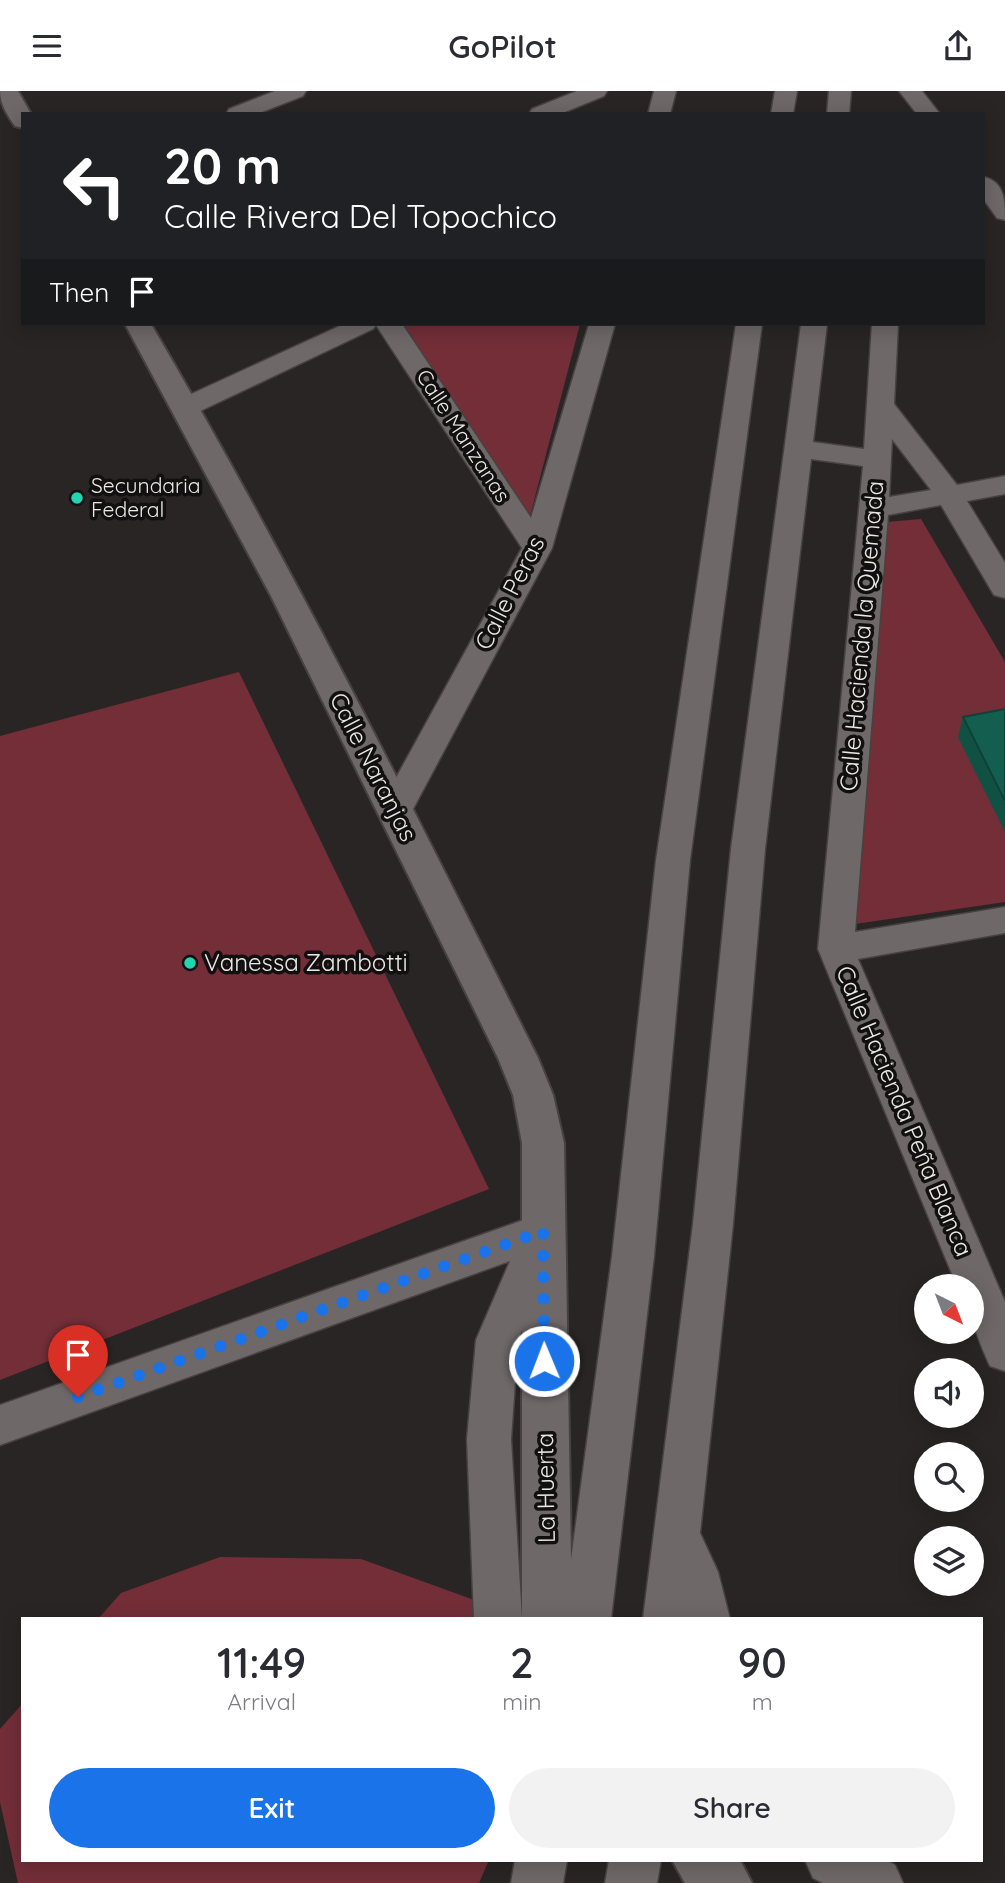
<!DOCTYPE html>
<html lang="en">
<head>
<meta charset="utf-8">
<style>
	body { margin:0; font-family:Quicksand,sans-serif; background:#f2f2f3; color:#2b2b33; height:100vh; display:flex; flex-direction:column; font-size:26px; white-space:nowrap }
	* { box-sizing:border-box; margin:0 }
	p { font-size:23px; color:#7c7c81 }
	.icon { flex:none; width:38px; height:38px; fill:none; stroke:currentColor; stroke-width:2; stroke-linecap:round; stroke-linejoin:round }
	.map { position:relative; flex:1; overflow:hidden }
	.sheet { position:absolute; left:21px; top:1526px; width:962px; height:245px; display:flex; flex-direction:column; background:#fff; border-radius:0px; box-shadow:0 4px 18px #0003 }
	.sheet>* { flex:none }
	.guide { position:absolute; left:21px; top:21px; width:964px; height:214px; border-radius:0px; box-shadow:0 4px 18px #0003; background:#202124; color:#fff; overflow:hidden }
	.needle { width:46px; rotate:138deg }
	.fabs { position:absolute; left:914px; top:1183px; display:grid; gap:14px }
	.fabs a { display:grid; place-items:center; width:70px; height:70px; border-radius:50%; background:#fff; box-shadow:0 4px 18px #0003; font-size:35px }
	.pin { position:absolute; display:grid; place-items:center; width:60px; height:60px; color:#fff; margin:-72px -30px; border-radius:50% 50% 50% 0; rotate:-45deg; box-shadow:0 0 7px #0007 }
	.pin .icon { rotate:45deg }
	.me { position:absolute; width:77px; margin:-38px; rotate:359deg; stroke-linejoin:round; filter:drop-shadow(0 0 5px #0008) }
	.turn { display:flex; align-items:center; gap:24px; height:147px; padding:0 28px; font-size:32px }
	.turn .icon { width:91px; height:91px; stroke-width:2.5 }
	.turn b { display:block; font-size:49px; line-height:60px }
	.then { display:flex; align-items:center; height:66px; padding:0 28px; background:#0003; gap:14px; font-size:26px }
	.eta { display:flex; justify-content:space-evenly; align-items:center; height:119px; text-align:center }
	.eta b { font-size:42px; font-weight:600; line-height:49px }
	.button { display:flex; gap:14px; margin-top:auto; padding:14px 28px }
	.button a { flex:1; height:80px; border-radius:42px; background:#1a73e8; color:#fff; font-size:28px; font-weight:600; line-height:80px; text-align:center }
	.button a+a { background:#f2f2f3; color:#2b2b33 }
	header { display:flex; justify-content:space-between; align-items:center; height:91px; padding:0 28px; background:#fff; font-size:32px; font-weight:600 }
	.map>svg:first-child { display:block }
</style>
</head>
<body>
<header><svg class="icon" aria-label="menu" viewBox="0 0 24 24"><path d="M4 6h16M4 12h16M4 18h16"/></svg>GoPilot<svg class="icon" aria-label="share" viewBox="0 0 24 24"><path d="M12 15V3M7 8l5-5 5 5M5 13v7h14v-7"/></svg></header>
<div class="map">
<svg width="1005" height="1792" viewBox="0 0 1005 1792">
	<rect width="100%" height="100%" fill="#2a2525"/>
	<!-- green -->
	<path fill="#732e38" d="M399,233H580L529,429L396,234Z
		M921,428L1005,571V811L855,833L875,432Z
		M239,581L489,1098L0,1289V645Z
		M220,1466L361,1468L488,1514L495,1528H98L121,1502Z
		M23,1612V1769H489L479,1792H18L0,1711V1638Z"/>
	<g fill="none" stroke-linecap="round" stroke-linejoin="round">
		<!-- street casing -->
		<g stroke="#474242" stroke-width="3">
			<path id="street" d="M275,0H306L303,5L257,23H226L229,18Z
				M577,0H607L604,5L560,23H529L532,18Z
				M654,0H676L670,23H648Z
				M775,0H797L793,23H771Z
				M829,0H851L849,23H827Z
				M899,0H922L940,23H917Z
				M984,86C1005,91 1005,111 1005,129L997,127L984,109Z
				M344,233H402L531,427L589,233H615L552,457L413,718L408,727L396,730L384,727L379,718L522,457L376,234L373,238L196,322H176L172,316L176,310Z
				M736,233H762L690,769L654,1165L611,1528H563L612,1165L656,769Z
				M801,233H827L813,351L864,358L872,233H898L894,313L957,394L1005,385V403L967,410L1005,472V507L994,504L941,414L888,424L855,841L1005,816V842L858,868L1005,1211V1280L990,1275C975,1241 971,1232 971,1195H957L818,858L863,375L811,368L765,758L733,1133L700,1442L718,1481L730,1528H643L693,1133L731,758ZM892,348L931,399L889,406Z
				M543,1122L557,1128L563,1140L518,1249L511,1348L522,1528H474L467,1348L476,1249L510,1170L0,1354V1314Z
				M515,1769H567L563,1792H511Z
				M609,1769H661L657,1792H605Z
				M805,1769H886L895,1774L903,1792H823L813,1787Z"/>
		</g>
		<!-- secondary casing -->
		<g stroke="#474242" stroke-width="4">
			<path id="secondary" d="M0,0H18L31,23H23V37L15,35C8,25 0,13 0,0Z
				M125,233H151C291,472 414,719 538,967L553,1004L564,1052L572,1528H522V1052L513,1004L498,967L271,505Z
				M672,1769H740L752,1792H685Z"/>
		</g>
		<!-- street -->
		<use href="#street" fill="#6e6869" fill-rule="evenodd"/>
		<!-- secondary -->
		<use href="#secondary" fill="#6e6869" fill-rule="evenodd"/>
	</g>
	<!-- wall -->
	<path fill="#105143" d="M1005,618V741L958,646L963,626Z"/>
	<!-- building -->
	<path fill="#135e4e" stroke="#0d4237" stroke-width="2" d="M1005,618V710L963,626Z"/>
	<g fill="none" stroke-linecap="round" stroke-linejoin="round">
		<!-- route -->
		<path stroke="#1a73e8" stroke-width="12" stroke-dasharray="0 21.6" d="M78,1306L543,1140L544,1270"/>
	</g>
	<!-- markers -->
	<g fill="#20d5b0" stroke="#110f0f" stroke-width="2.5">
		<circle cx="77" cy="407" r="7"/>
		<circle cx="190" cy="872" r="7"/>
	</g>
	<g text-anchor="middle" stroke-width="7" stroke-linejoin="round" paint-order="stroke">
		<!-- far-street labels -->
		<g font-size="21" fill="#eae6e6" stroke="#110f0f">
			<text transform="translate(463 345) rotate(57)" y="7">Calle Manzanas</text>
		</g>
		<!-- far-poi labels -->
		<g font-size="21" fill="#eae6e6" stroke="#110f0f" text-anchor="start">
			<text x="91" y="402">Secundaria<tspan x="91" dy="24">Federal</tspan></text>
		</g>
		<!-- street labels -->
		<g font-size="24" fill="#eae6e6" stroke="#110f0f">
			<text transform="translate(510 502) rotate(-63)" y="8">Calle Peras</text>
			<text transform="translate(862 545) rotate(-85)" y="8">Calle Hacienda la Quemada</text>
			<text transform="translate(373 676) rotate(63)" y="8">Calle Naranjas</text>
			<text transform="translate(904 1020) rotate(67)" y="8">Calle Hacienda Peña Blanca</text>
			<text transform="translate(546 1397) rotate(-91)" y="8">La Huerta</text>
		</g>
		<!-- poi labels -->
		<g font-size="24" fill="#eae6e6" stroke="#110f0f" text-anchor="start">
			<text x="204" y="880">Vanessa Zambotti</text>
		</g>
	</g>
</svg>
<div class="fabs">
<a><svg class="needle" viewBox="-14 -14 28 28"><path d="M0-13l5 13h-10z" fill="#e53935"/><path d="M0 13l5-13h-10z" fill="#7c7c81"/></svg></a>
<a><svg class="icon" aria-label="sound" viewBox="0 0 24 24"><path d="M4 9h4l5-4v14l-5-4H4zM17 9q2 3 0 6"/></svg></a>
<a><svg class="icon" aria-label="search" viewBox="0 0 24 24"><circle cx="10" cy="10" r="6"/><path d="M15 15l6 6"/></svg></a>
<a><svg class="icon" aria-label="layers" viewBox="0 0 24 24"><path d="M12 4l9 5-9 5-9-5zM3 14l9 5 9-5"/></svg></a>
</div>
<div class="pin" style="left:78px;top:1306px;background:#d93025"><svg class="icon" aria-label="arrive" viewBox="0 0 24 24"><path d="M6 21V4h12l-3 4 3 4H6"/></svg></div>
<svg class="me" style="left:544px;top:1270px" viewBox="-20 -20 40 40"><circle r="17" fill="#1a73e8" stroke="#fff" stroke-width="3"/><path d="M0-11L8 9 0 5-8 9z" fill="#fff"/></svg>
<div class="guide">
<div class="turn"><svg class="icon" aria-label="left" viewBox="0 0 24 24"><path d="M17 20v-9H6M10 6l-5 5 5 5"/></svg><div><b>20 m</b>Calle Rivera Del Topochico</div></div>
<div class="then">Then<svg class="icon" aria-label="arrive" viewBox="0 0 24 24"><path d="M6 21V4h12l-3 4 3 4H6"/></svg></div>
</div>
<section class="sheet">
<div class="eta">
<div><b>11:49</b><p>Arrival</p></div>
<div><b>2</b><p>min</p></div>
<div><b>90</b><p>m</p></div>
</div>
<div class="button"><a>Exit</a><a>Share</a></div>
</section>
</div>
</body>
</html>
